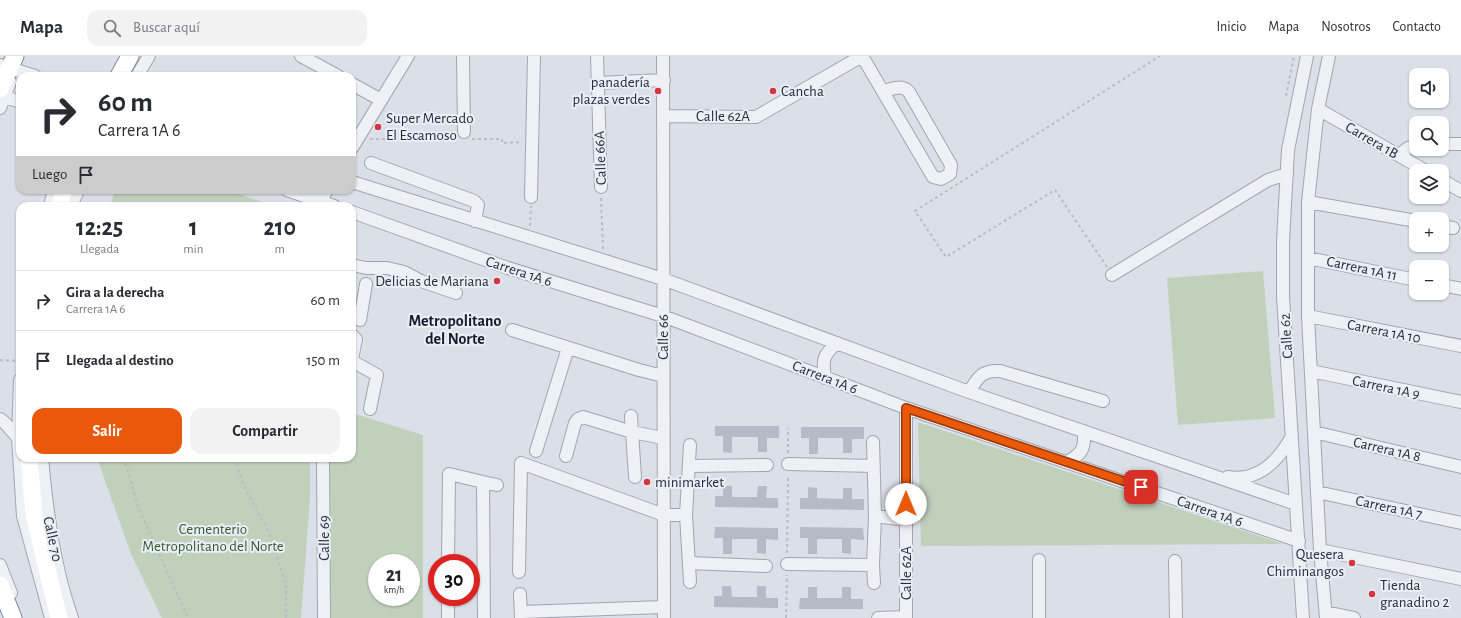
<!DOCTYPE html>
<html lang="es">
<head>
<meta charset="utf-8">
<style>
	body { margin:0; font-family:"Alegreya Sans",sans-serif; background:#f2f2f3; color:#2b2b33; height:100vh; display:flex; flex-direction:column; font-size:15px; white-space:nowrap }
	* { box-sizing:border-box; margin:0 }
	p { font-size:13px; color:#7c7c81 }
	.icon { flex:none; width:22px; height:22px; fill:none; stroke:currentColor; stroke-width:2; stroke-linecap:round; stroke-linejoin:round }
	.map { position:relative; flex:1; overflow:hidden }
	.drawer { position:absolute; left:16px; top:146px; width:340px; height:260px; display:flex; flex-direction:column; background:#fff; border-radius:12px; box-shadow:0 1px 3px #0004 }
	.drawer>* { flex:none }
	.hud { position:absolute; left:16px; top:16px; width:340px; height:122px; border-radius:12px; box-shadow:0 1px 3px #0004; background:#fff; color:#2b2b33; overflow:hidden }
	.tools { position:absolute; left:1409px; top:12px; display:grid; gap:8px }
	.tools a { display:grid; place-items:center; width:40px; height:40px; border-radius:8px; background:#fff; box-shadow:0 1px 3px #0004; font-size:20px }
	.speed { position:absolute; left:368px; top:498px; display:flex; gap:8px; font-size:20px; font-weight:700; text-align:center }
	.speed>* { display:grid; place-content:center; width:52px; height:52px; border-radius:50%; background:#fff; box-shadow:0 1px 3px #0004; line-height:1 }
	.speed small { font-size:10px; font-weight:400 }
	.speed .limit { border:6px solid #d22; background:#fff; color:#111 }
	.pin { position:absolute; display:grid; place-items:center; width:34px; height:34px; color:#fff; margin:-17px; border-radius:8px; box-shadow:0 2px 6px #0006 }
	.me { position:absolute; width:44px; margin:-22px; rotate:0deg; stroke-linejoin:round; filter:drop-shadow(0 0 3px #0008) }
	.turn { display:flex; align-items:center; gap:14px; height:84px; padding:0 16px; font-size:18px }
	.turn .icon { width:52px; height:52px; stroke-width:2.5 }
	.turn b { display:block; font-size:28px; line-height:34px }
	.then { display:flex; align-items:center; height:38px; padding:0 16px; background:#0003; gap:8px; font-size:15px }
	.eta { display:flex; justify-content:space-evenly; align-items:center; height:68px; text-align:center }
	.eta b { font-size:24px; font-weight:600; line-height:28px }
	.button { display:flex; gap:8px; margin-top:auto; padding:8px 16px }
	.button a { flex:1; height:46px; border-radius:12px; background:#ea580c; color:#fff; font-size:16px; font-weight:600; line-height:46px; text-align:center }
	.button a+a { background:#f2f2f3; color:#2b2b33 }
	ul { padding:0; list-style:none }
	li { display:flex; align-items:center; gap:12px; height:60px; padding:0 16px; border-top:1px solid #e1e1e2 }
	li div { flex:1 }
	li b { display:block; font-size:15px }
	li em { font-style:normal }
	header { display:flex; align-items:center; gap:24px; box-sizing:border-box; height:56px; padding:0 20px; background:#fff; border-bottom:1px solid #e1e1e2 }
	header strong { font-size:19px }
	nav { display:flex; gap:22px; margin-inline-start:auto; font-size:14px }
	.search { width:280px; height:36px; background:#f2f2f3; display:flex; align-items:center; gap:10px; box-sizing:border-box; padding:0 14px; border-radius:12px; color:#7c7c81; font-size:15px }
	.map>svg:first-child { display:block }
</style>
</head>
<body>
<header>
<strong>Mapa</strong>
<div class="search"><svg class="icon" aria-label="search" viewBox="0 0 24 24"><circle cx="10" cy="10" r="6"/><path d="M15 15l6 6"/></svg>Buscar aquí</div>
<nav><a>Inicio</a><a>Mapa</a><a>Nosotros</a><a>Contacto</a></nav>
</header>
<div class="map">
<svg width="1461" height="562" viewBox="0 0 1461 562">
	<rect width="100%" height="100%" fill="#dbdfe7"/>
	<!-- green -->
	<path fill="#bfd1bb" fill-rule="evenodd" d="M115,134H226L275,150H110Z
		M1263,215L1275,362L1178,369L1167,222Z
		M352,357L423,379V562H324L323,402H352ZM377,507H411V541H377Z
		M918,366L1283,488L921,490Z
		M97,402H310V442L301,562H162L131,498Z"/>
	<!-- building -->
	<path fill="#b5bac7" d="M715,370H779V382H767V396H758V381H732V397L723,396V380H715Z
		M801,371H864V383H852V397H843V382H818V398H809V382H801Z
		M723,430H732V441H757L758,430H767L766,442H778V452L715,451V440H723Z
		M808,431L817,432V442L843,443V432H852V443H864V454L800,453V442H808Z
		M715,471L778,472V484L766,483V498L757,497V483H732V498H723V482H714Z
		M800,471L863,472L864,484L851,483V498L842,497V483H817V498H808V482H800Z
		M722,530H731L732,541H757V530H766V542H778V552L714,551V540H722Z
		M808,531H817V542H842V531H851V543H863V553H799L800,542H808Z"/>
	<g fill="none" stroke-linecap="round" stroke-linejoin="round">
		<!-- minor casing -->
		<g stroke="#a0a6b1" stroke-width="14">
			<path id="minor" d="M301,0L338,20
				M463,0L464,76
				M597,0L601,131
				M663,0L664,562
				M862,0L933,121L941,123L950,118L951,109L909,36C902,28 893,33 884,35
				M0,9L35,20
				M137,20L149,0
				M598,27L664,24
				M352,28L381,44
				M0,39L20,46
				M0,52L10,26
				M1318,53L1426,115
				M664,60L756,61L862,0
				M1442,88H1461
				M352,92L408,0
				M1399,99L1408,92L1416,89
				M371,107L474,145L478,149L475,165
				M1442,124L1461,135
				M352,126L663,223L969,336L1296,448
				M287,134L334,150
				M531,141L534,0
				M1308,146L1416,165
				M50,150L54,134
				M71,150L78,134
				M321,150L320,145L327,134
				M352,156L505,211L663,260L906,352L1299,485
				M1442,170L1453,172
				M1308,202L1416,224
				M352,209L366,212H387L404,216L421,225L456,237
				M1112,219L1268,124L1287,118
				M1442,229L1461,233
				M1308,260L1461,290
				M360,264L366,228
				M512,274L639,314L663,320
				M352,279L356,283L352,303
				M352,305L377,319L370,353
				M1311,315L1461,346
				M825,322C822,304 823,299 837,287
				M20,324L18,382L23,460L51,562
				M969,336C978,321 982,314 1000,315L1103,345
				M631,360L635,421
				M0,363L5,367L18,382
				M1314,376L1461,411
				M536,395L568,292
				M566,400L575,367L578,363L583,361L632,376L663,382
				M42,402C47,456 54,511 72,562
				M323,402L324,562
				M1067,406C1082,398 1085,393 1084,375
				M788,408L874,410
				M689,410L767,409
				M1228,421C1258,426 1279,404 1292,380
				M483,426L497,429
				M1317,436L1461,467
				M875,460L906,464
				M1320,494L1461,523
				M1039,504V562
				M1175,505L1176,562
				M448,507L449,418L483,426L484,562
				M689,507L766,510
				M787,508L873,509L875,460L873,386
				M0,509L11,537
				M873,509L874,527
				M519,516L521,407L664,459H686
				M690,526L686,459L690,389
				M520,538L521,562
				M521,556L664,551
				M1326,556L1354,562
				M448,562V541
				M878,562L906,561
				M906,562V352
				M1303,562L1283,240V185L1288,94L1307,0
				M1326,562L1320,494L1308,260V146L1318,53L1329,0"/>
		</g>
		<!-- highway casing -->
		<g stroke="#818b9e" stroke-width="19">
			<path id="highway" d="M119,20L130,0
				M0,33L15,0
				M59,150L64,134
				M29,402L34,459L59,562
				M0,529L13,562"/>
		</g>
		<!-- path -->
		<path stroke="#b9bdc5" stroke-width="2" stroke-dasharray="3 3" stroke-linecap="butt" d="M1286,40L1294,0
			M370,83H456
			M472,83H502V87L522,86
			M352,109L355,103
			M601,142L603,193
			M530,170L531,150
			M1107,211L1055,134L946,201L915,155L1160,0
			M0,304L20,305
			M788,397V372
			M124,402L138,451L188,562
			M234,402L245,432L270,479L286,529V562
			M787,497L788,419
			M786,562L787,519"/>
		<!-- minor -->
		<use href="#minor" stroke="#eef0f5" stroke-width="12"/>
		<!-- highway -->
		<use href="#highway" stroke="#fff" stroke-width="17"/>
	</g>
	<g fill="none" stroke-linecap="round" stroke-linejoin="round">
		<!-- route casing -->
		<g stroke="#983908" stroke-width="10">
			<path id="route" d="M906,448V352L1141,431"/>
		</g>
		<!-- route -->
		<use href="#route" stroke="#ea580c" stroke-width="7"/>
	</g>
	<!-- markers -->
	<g fill="#d73441" stroke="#eaeef5" stroke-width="1.5">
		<circle cx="658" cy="35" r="4"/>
		<circle cx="773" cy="35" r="4"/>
		<circle cx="378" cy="71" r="4"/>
		<circle cx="497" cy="225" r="4"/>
		<circle cx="647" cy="426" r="4"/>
		<circle cx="1352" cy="507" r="4"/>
		<circle cx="1372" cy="538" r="4"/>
	</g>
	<g text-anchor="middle" stroke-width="4" stroke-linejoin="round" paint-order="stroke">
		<!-- poi labels -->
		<g font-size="15" fill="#242c3e" stroke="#eaeef5" text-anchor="start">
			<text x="650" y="31" text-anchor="end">panadería<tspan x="650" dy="17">plazas verdes</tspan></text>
			<text x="781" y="40">Cancha</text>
			<text x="386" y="67">Super Mercado<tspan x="386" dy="17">El Escamoso</tspan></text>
			<text x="489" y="230" text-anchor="end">Delicias de Mariana</text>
			<text x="655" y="431">minimarket</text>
			<text x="1344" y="503" text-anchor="end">Quesera<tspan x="1344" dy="17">Chiminangos</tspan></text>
			<text x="1380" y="534">Tienda<tspan x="1380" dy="17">granadino 2</tspan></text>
		</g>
		<!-- street labels -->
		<g font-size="15" fill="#242c3e" stroke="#eaeef5">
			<text x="723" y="65">Calle 62A</text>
			<text transform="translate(1372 84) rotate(30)" y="5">Carrera 1B</text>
			<text transform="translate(600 102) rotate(-92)" y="5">Calle 66A</text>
			<text transform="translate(1362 212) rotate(12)" y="5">Carrera 1A 11</text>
			<text transform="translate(519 215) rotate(18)" y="5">Carrera 1A 6</text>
			<text transform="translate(1384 275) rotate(11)" y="5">Carrera 1A 10</text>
			<text transform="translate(1286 280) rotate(-94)" y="5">Calle 62</text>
			<text transform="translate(663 281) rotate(-90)" y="5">Calle 66</text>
			<text transform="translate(825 321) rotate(21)" y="5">Carrera 1A 6</text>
			<text transform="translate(1386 331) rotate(12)" y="5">Carrera 1A 9</text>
			<text transform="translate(1387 393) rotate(13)" y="5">Carrera 1A 8</text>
			<text transform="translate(1389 451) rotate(12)" y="5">Carrera 1A 7</text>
			<text transform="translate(1210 455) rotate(19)" y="5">Carrera 1A 6</text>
			<text transform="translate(324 482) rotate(-90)" y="5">Calle 69</text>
			<text transform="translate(53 483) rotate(78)" y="5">Calle 70</text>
			<text transform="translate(906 517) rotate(-90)" y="5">Calle 62A</text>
		</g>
		<!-- park labels -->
		<g font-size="15" fill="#355a30" stroke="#eaeef5">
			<text x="213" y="478">Cementerio<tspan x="213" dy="17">Metropolitano del Norte</tspan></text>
		</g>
		<!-- neighbourhood labels -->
		<g font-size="16" font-weight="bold" fill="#171d2e" stroke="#eaeef5">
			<text x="455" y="270">Metropolitano<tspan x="455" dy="18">del Norte</tspan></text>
		</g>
	</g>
</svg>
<div class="tools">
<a><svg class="icon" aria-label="sound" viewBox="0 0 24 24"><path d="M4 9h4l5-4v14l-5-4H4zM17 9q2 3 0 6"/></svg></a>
<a><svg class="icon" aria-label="search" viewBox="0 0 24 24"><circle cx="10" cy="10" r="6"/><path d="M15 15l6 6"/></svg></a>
<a><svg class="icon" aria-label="layers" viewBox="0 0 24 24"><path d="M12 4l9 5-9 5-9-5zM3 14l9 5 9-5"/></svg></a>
<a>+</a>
<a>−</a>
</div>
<div class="speed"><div>21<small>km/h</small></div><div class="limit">30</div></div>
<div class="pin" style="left:1141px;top:431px;background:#d93025"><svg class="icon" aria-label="arrive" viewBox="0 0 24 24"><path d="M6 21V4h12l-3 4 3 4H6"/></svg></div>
<svg class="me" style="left:906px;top:448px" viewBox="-20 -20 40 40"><circle r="19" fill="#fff"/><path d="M0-13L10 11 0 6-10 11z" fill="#ea580c"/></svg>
<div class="hud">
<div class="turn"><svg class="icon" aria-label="right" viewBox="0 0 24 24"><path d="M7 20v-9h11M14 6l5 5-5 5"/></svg><div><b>60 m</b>Carrera 1A 6</div></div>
<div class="then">Luego<svg class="icon" aria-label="arrive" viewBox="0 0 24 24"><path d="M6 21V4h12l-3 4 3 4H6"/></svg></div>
</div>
<section class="drawer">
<div class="eta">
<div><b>12:25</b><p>Llegada</p></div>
<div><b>1</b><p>min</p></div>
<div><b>210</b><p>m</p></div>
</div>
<ul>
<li><svg class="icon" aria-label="right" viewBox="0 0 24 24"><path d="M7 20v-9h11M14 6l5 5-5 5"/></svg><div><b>Gira a la derecha</b><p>Carrera 1A 6</p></div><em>60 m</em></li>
<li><svg class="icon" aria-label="arrive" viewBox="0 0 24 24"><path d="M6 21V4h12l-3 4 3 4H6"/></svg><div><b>Llegada al destino</b></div><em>150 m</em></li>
</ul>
<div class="button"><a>Salir</a><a>Compartir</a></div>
</section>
</div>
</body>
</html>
